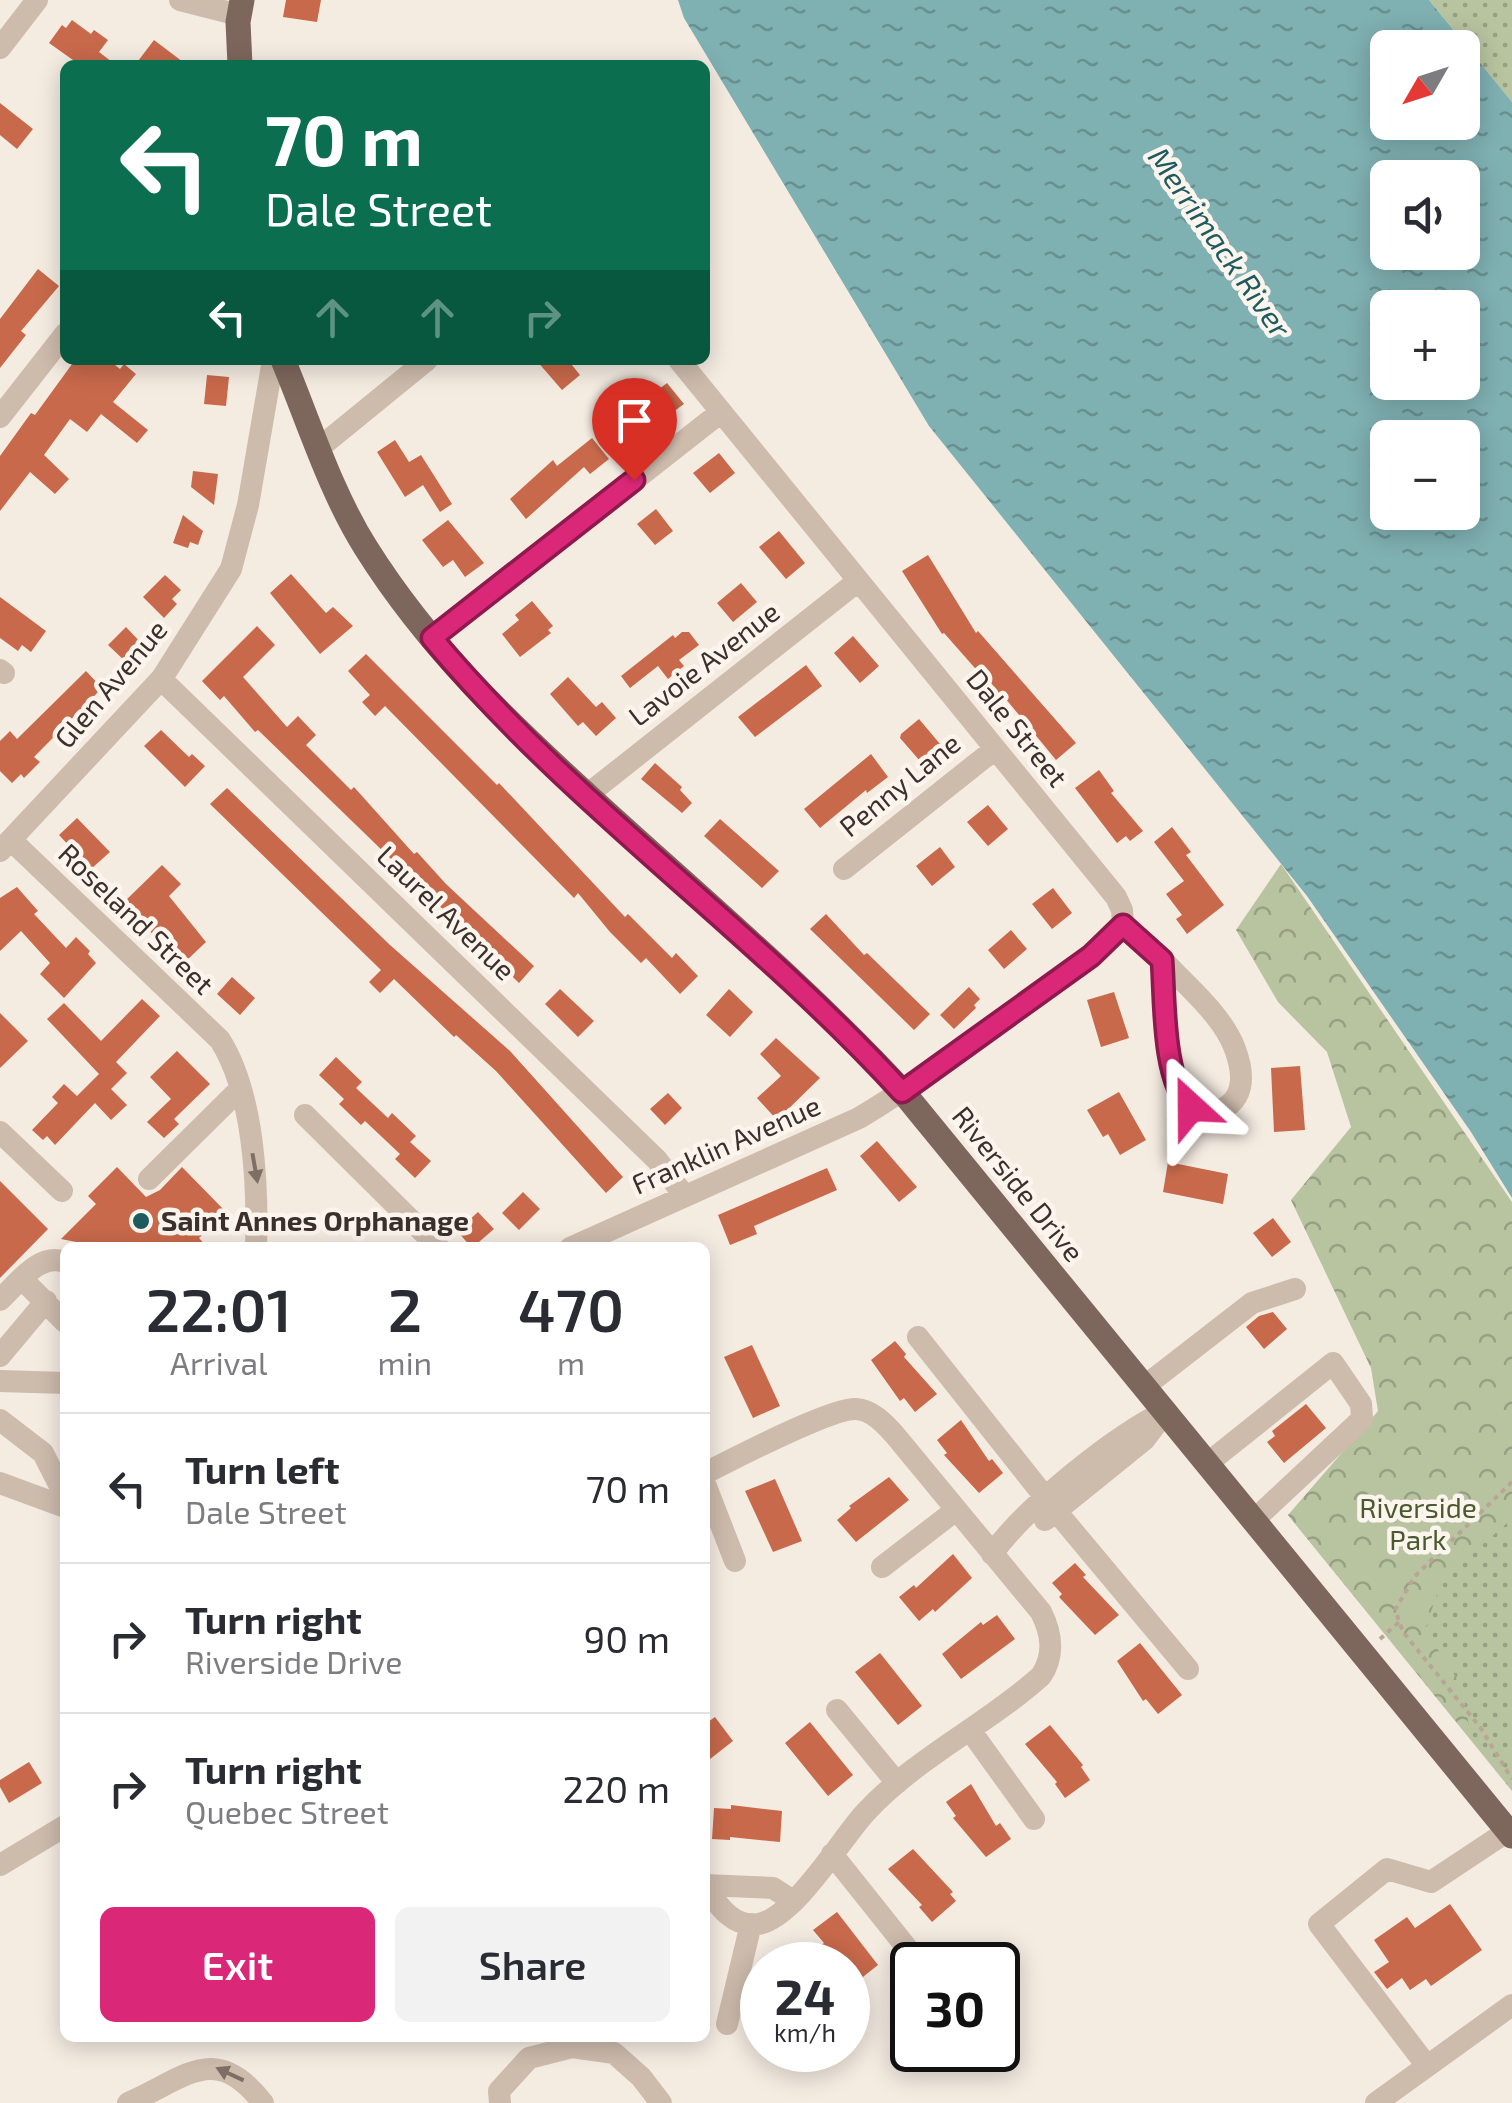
<!DOCTYPE html>
<html lang="en">
<head>
<meta charset="utf-8">
<style>
	body { margin:0; font-family:"Exo 2",sans-serif; background:#f2f2f3; color:#2b2b33; height:100vh; display:flex; flex-direction:column; font-size:38px; white-space:nowrap }
	* { box-sizing:border-box; margin:0 }
	p { font-size:32px; color:#7c7c81 }
	.icon { flex:none; width:55px; height:55px; fill:none; stroke:currentColor; stroke-width:2; stroke-linecap:round; stroke-linejoin:round }
	.map { position:relative; flex:1; overflow:hidden }
	.panel { position:absolute; left:60px; top:1242px; width:650px; height:800px; display:flex; flex-direction:column; background:#fff; border-radius:15px; box-shadow:0 5px 25px #0003 }
	.panel>* { flex:none }
	.hud { position:absolute; left:60px; top:60px; width:650px; height:305px; border-radius:15px; box-shadow:0 5px 25px #0003; background:#0b6e4f; color:#fff; overflow:hidden }
	.needle { width:65px; rotate:231deg }
	.fabs { position:absolute; left:1370px; top:30px; display:grid; gap:20px }
	.fabs a { display:grid; place-items:center; width:110px; height:110px; border-radius:15px; background:#fff; box-shadow:0 5px 25px #0003; font-size:50px }
	.speed { position:absolute; left:740px; top:1942px; display:flex; gap:20px; font-size:50px; font-weight:700; text-align:center }
	.speed>* { display:grid; place-content:center; width:130px; height:130px; border-radius:50%; background:#fff; box-shadow:0 5px 25px #0003; line-height:1 }
	.speed small { font-size:25px; font-weight:400 }
	.speed .limit { border:5px solid #111; border-radius:15px; background:#fff; color:#111 }
	.pin { position:absolute; display:grid; place-items:center; width:85px; height:85px; color:#fff; margin:-102px -42px; border-radius:50% 50% 50% 0; rotate:-45deg; box-shadow:0 0 10px #0007 }
	.pin .icon { rotate:45deg }
	.me { position:absolute; width:110px; margin:-55px; rotate:336deg; stroke-linejoin:round; filter:drop-shadow(0 0 8px #0008) }
	.turn { display:flex; align-items:center; gap:35px; height:210px; padding:0 40px; font-size:45px }
	.turn .icon { width:130px; height:130px; stroke-width:2.5 }
	.turn b { display:block; font-size:70px; line-height:85px }
	.lanes { display:flex; align-items:center; height:95px; padding:0 40px; background:#0003; justify-content:center; gap:50px; direction:ltr }
	.lanes .off { opacity:.35 }
	.eta { display:flex; justify-content:space-evenly; align-items:center; height:170px; text-align:center }
	.eta b { font-size:60px; font-weight:600; line-height:70px }
	.button { display:flex; gap:20px; margin-top:auto; padding:20px 40px }
	.button a { flex:1; height:115px; border-radius:15px; background:#db2777; color:#fff; font-size:40px; font-weight:600; line-height:115px; text-align:center }
	.button a+a { background:#f2f2f3; color:#2b2b33 }
	ul { padding:0; list-style:none }
	li { display:flex; align-items:center; gap:30px; height:150px; padding:0 40px; border-top:2px solid #e1e1e2 }
	li div { flex:1 }
	li b { display:block; font-size:38px }
	li em { font-style:normal }
	.map>svg:first-child { display:block }
</style>
</head>
<body>
<div class="map">
<svg width="1512" height="2103" viewBox="0 0 1512 2103">
	<defs>
		<pattern id="green-dots" width="8" height="8" patternUnits="userSpaceOnUse" patternTransform="scale(2.5)"><rect width="8" height="8" fill="#b8c4a0"/><path d="M2 2h.1M6 6h.1" fill="none" stroke="#97a083" stroke-width="1.8" stroke-linecap="round"/></pattern>
		<pattern id="forest-crowns" width="20" height="18" patternUnits="userSpaceOnUse" patternTransform="scale(2.5)"><rect width="20" height="18" fill="#b8c4a0"/><path d="M2 6a3 3 0 1 1 6 0M12 15a3 3 0 1 1 6 0" fill="none" stroke="#97a083"/></pattern>
		<pattern id="water-ripples" width="26" height="14" patternUnits="userSpaceOnUse" patternTransform="scale(2.5)"><rect width="26" height="14" fill="#7fb0b2"/><path d="M2 4q2-2 4 0t4 0M15 11q2-2 4 0t4 0" fill="none" stroke="#699091"/></pattern>
	</defs>
	<rect width="100%" height="100%" fill="#f4ebe1"/>
	<!-- green -->
	<path fill="url(#green-dots)" d="M1429,0H1512V102Z
		M1512,1308V1791L1288,1515Z"/>
	<!-- forest -->
	<path fill="url(#forest-crowns)" d="M1281,864L1512,1202V1519L1442,1579L1425,1630L1461,1685L1472,1741L1288,1515L1378,1411L1371,1368L1291,1200L1351,1127L1327,1052L1278,1002L1236,930Z"/>
	<!-- water -->
	<path fill="url(#water-ripples)" fill-rule="evenodd" d="M678,0H1429L1512,102V1198L1471,1132L1307,896L929,426L684,18ZM1388,48H1462V122H1388ZM1388,178H1462V252H1388ZM1388,308H1462V382H1388ZM1388,438H1462V512H1388Z"/>
	<!-- building -->
	<path fill="#c8694b" d="M286,0H321L317,22L283,17Z
		M72,20L91,34L94,30L108,40L99,52L116,65H80L49,43L62,25L66,28Z
		M154,40L187,65H135Z
		M0,103L33,129L17,149L0,135Z
		M38,269L59,286L21,331L26,335L0,368V319Z
		M75,360H109L120,369L124,364L136,374L113,402L148,430L137,443L101,414L87,432L70,419L44,455L69,479L55,494L30,472L0,511V456L31,413L35,415Z
		M536,360H568L580,375L562,390Z
		M207,375L229,377L226,406L204,404Z
		M667,383L684,404L662,420L646,399Z
		M592,438L609,459L590,474L584,467L526,519L510,499L553,460L557,466Z
		M395,440L409,462L421,455L452,504L440,512L423,485L405,497L377,452Z
		M719,453L735,473L710,493L693,473Z
		M193,471L218,474L214,505L191,487Z
		M656,509L673,531L655,545L637,524Z
		M183,515L203,531L198,545L190,542L188,548L173,543Z
		M448,520L484,563L465,577L453,560L443,567L422,540Z
		M779,531L805,563L786,579L759,547Z
		M928,555L976,633L978,631L1076,743L1056,760L1005,698L1003,700L944,633L942,634L902,571Z
		M291,574L326,613L333,607L353,626L320,654L270,593Z
		M165,575L181,590L172,599L177,604L164,618L143,597Z
		M741,583L757,602L733,622L717,603Z
		M0,597L46,631L31,652L22,645L18,651L0,638Z
		M532,601L553,626L548,630L551,633L520,657L502,634L519,620L515,615Z
		M257,626L275,645L243,677L287,727L298,716L316,735L306,745L351,790L354,787L414,854L417,852L446,884L534,966L519,983L258,730L255,732L224,696L220,700L202,681Z
		M126,627L143,645L126,662L108,645Z
		M682,632H689L699,645L679,660L684,666L668,679L658,666L630,688L621,676L673,635L675,638Z
		M853,636L879,666L860,683L834,653Z
		M366,654L497,785L499,783L625,917L628,914L672,958L676,953L698,976L680,994L646,958L641,963L610,932L578,893L574,898L385,706L375,716L362,702L370,695L348,671Z
		M806,665L822,686L755,737L738,717Z
		M86,671L102,688L34,757L40,762L24,778L21,774L12,783L0,771V741L10,731L17,739Z
		M568,677L596,707L602,702L616,718L596,736L583,722L578,726L550,694Z
		M919,719L940,744L920,761L900,738L901,734Z
		M161,730L189,757L192,754L205,766L185,787L144,746Z
		M871,754L888,777L867,793L866,790L820,828L804,809Z
		M655,763L682,787L680,790L692,803L682,813L641,779Z
		M1099,770L1114,791L1111,793L1143,831L1130,841L1126,836L1117,843L1075,788Z
		M227,788L390,945L510,1051L623,1177L606,1193L496,1071L456,1035L454,1037L394,979L380,993L369,982L381,970L210,804Z
		M988,805L1008,829L988,846L967,822Z
		M77,818L110,852L91,869L59,835Z
		M720,819L779,871L762,888L704,836Z
		M1172,827L1191,852L1186,855L1224,905L1187,934L1176,919L1182,915L1166,894L1184,881L1154,842Z
		M940,847L955,867L932,886L916,866Z
		M162,865L181,884L169,896L206,942L186,961L163,940L160,942L123,903Z
		M17,887L38,911L34,914L66,948L76,937L90,951L88,954L96,963L64,998L40,974L50,963L21,931L0,951V898Z
		M1053,888L1072,913L1052,929L1032,904Z
		M826,914L864,955L867,953L930,1014L914,1030L810,929Z
		M1011,930L1027,949L1004,969L988,950Z
		M232,977L255,998L240,1015L217,994Z
		M969,987L980,999L974,1005L976,1008L954,1029L940,1015Z
		M560,989L594,1021L578,1037L545,1004Z
		M729,989L753,1012L730,1037L706,1015Z
		M1114,992L1129,1038L1101,1047L1087,1000Z
		M142,999L160,1016L116,1062L127,1073L111,1089L127,1105L111,1120L95,1103L55,1145L47,1136L43,1140L32,1130L58,1103L52,1097L64,1084L77,1096L99,1074L47,1019L64,1003L101,1041Z
		M0,1013L28,1041L0,1068Z
		M776,1038L820,1078L777,1120L757,1098L781,1076L760,1054Z
		M177,1051L210,1084L174,1119L179,1124L164,1138L147,1122L171,1099L150,1077Z
		M336,1057L362,1082L356,1088L388,1118L392,1113L416,1136L410,1142L431,1161L415,1178L395,1159L400,1154L365,1121L361,1125L339,1104L344,1099L319,1075Z
		M1300,1066L1305,1130L1274,1132L1271,1068Z
		M1119,1092L1146,1140L1120,1155L1108,1134L1103,1137L1087,1110Z
		M668,1093L682,1108L665,1125L650,1109Z
		M877,1141L917,1187L899,1202L860,1156Z
		M1168,1162L1228,1174L1223,1204L1163,1192Z
		M117,1167L146,1197L160,1190L182,1167L226,1212L199,1238L208,1248H82L76,1242L61,1239L96,1204L88,1196Z
		M827,1168L837,1190L754,1226L757,1234L730,1245L718,1215Z
		M0,1181L48,1229L0,1278Z
		M523,1192L540,1209L519,1230L502,1213Z
		M478,1212L494,1229L472,1248L457,1231Z
		M1273,1218L1291,1242L1272,1257L1253,1233Z
		M1273,1312L1287,1329L1264,1349L1246,1327L1259,1316Z
		M895,1341L906,1354L904,1357L937,1394L915,1412L904,1398L900,1401L871,1360Z
		M752,1345L780,1406L753,1418L724,1357Z
		M1306,1404L1326,1428L1284,1463L1267,1442L1275,1436L1272,1431Z
		M961,1420L989,1461L992,1459L1003,1473L979,1493L944,1455L947,1453L937,1440Z
		M889,1477L909,1500L856,1542L837,1520L851,1508L849,1506Z
		M775,1479L802,1541L773,1552L745,1491Z
		M953,1554L972,1578L935,1612L933,1609L919,1621L899,1597L914,1585L916,1588Z
		M1075,1563L1086,1575L1083,1577L1119,1615L1095,1635L1059,1597L1062,1594L1052,1583Z
		M997,1615L1015,1639L961,1679L942,1654L981,1622L983,1625Z
		M1140,1643L1182,1695L1158,1714L1146,1699L1143,1701L1117,1661Z
		M880,1653L922,1706L898,1725L855,1672Z
		M715,1717L733,1741L705,1763V1724Z
		M810,1722L853,1775L828,1796L785,1743Z
		M1050,1725L1083,1765L1081,1767L1090,1780L1065,1798L1055,1784L1057,1782L1025,1744Z
		M29,1762L42,1783L9,1803L0,1787V1780Z
		M971,1784L996,1826L1000,1823L1011,1839L986,1857L953,1818L956,1816L946,1802Z
		M731,1805L782,1811L780,1842L730,1837V1840L712,1839L714,1808L731,1809Z
		M913,1849L953,1892L950,1894L956,1901L932,1922L919,1907L922,1905L888,1869Z
		M1450,1904L1482,1950L1431,1986L1426,1979L1410,1990L1402,1978L1387,1989L1374,1972L1389,1962L1374,1940L1407,1917L1415,1928Z
		M837,1912L878,1965L854,1984L848,1975V1965H835L820,1946L824,1943L813,1930Z"/>
	<g fill="none" stroke-linecap="round" stroke-linejoin="round">
		<!-- path -->
		<path stroke="#b9a596" stroke-width="4" stroke-dasharray="5 5" stroke-linecap="butt" d="M1512,1482L1415,1576L1395,1610L1403,1632L1480,1727L1512,1779
			M1380,1639L1399,1622"/>
		<!-- minor -->
		<path stroke="#cdbbac" stroke-width="22" d="M180,0L239,15
			M0,48L37,0
			M0,417L65,334
			M319,448L427,360
			M432,639L721,412
			M0,670L4,673
			M161,679L657,1160L684,1195
			M587,795L858,581
			M11,840L220,1040C254,1094 258,1185 256,1248
			M0,851L162,678L231,569L248,505L273,360
			M844,869L995,749
			M1123,925L1162,959C1165,996 1162,1066 1181,1097C1196,1121 1234,1115 1240,1087C1243,1075 1239,1060 1235,1049C1222,1014 1186,986 1162,959
			M305,1115L439,1248
			M0,1132L62,1191
			M149,1179L240,1089
			M570,1248L859,1118C908,1089 954,1055 1001,1022C1043,991 1086,962 1123,925L1122,910L1116,897L679,360
			M22,1279L65,1322
			M0,1300C17,1284 39,1252 65,1262
			M918,1337L1056,1511L1188,1669
			M0,1356L46,1301
			M0,1381L65,1383
			M1145,1386L1252,1303L1295,1289
			M0,1420L43,1453L65,1496
			M1208,1463L1333,1363L1361,1404L1362,1419L1254,1520
			M705,1473C734,1459 830,1408 856,1409C872,1410 884,1423 894,1434L1041,1612C1052,1634 1055,1655 1041,1676C985,1726 915,1758 864,1814C840,1841 794,1918 758,1924C733,1928 718,1905 705,1887
			M0,1483L65,1507
			M705,1484L735,1561
			M1045,1520L1144,1440L1163,1415
			M992,1554C1025,1508 1114,1436 1166,1411
			M882,1567L956,1510
			M837,1710L897,1783
			M970,1730L1034,1819
			M832,1854L907,1948
			M0,1865L65,1826
			M705,1885L773,1888L793,1901
			M727,2024L751,1924
			M1427,2066L1319,1924L1387,1869L1431,1882L1508,1831
			M128,2103C186,2078 215,2041 263,2103
			M500,2103L499,2091L529,2058L572,2047L614,2053L641,2077L661,2103
			M1376,2103L1512,2005"/>
		<!-- major -->
		<path stroke="#7d675c" stroke-width="25" d="M240,65L238,22L242,0
			M283,360C309,422 330,491 366,548C430,650 510,725 599,806C702,900 808,989 903,1092L1512,1836"/>
	</g>
	<!-- one-way arrows -->
	<defs><path id="oneway-solid" d="M-6-.8H1V-3.2L6.5 0L1 3.2V.8H-6Z" transform="scale(2.5)"/></defs>
	<g fill="#7d6f65">
		<use href="#oneway-solid" transform="translate(255 1168) rotate(80)"/>
		<use href="#oneway-solid" transform="translate(230 2074) rotate(-155)"/>
	</g>
	<g fill="none" stroke-linecap="round" stroke-linejoin="round">
		<!-- route casing -->
		<g stroke="#8e194d" stroke-width="25">
			<path id="route" d="M634,480L432,638C572,806 755,931 902,1092L1091,956L1123,925L1162,960C1165,998 1162,1081 1191,1107"/>
		</g>
		<!-- route -->
		<use href="#route" stroke="#db2777" stroke-width="18"/>
	</g>
	<!-- markers -->
	<circle fill="#1f5a5e" stroke="#fbf5ee" stroke-width="4" cx="141" cy="1221" r="10"/>
	<g text-anchor="middle" stroke-width="9" stroke-linejoin="round" paint-order="stroke">
		<!-- street labels -->
		<g font-size="28" fill="#3b302b" stroke="#fbf5ee">
			<text transform="translate(704 664) rotate(-38)" y="10">Lavoie Avenue</text>
			<text transform="translate(111 684) rotate(-50)" y="10">Glen Avenue</text>
			<text transform="translate(1017 728) rotate(51)" y="10">Dale Street</text>
			<text transform="translate(900 785) rotate(-39)" y="10">Penny Lane</text>
			<text transform="translate(446 913) rotate(44)" y="10">Laurel Avenue</text>
			<text transform="translate(136 919) rotate(44)" y="10">Roseland Street</text>
			<text transform="translate(726 1145) rotate(-24)" y="10">Franklin Avenue</text>
			<text transform="translate(1018 1184) rotate(51)" y="10">Riverside Drive</text>
		</g>
		<!-- poi labels -->
		<g font-size="28" font-weight="bold" fill="#3b302b" stroke="#fbf5ee" text-anchor="start">
			<text x="161" y="1231">Saint Annes Orphanage</text>
		</g>
		<!-- park labels -->
		<g font-size="28" fill="#4a5a2e" stroke="#fbf5ee">
			<text x="1418" y="1518">Riverside<tspan x="1418" dy="32">Park</tspan></text>
		</g>
		<!-- water labels -->
		<g font-size="30" font-style="italic" fill="#1f5a5e" stroke="#fbf5ee">
			<text transform="translate(1219 243) rotate(55)" y="10">Merrimack River</text>
		</g>
	</g>
</svg>
<div class="fabs">
<a><svg class="needle" viewBox="-14 -14 28 28"><path d="M0-13l5 13h-10z" fill="#e53935"/><path d="M0 13l5-13h-10z" fill="#7c7c81"/></svg></a>
<a><svg class="icon" aria-label="sound" viewBox="0 0 24 24"><path d="M4 9h4l5-4v14l-5-4H4zM17 9q2 3 0 6"/></svg></a>
<a>+</a>
<a>−</a>
</div>
<div class="speed"><div>24<small>km/h</small></div><div class="limit">30</div></div>
<div class="pin" style="left:634px;top:480px;background:#d93025"><svg class="icon" aria-label="arrive" viewBox="0 0 24 24"><path d="M6 21V4h12l-3 4 3 4H6"/></svg></div>
<svg class="me" style="left:1191px;top:1107px" viewBox="-20 -20 40 40"><path d="M0-17L14 15 0 8-14 15z" fill="#db2777" stroke="#fff" stroke-width="4"/></svg>
<div class="hud">
<div class="turn"><svg class="icon" aria-label="left" viewBox="0 0 24 24"><path d="M17 20v-9H6M10 6l-5 5 5 5"/></svg><div><b>70 m</b>Dale Street</div></div>
<div class="lanes"><svg class="icon" aria-label="left" viewBox="0 0 24 24"><path d="M17 20v-9H6M10 6l-5 5 5 5"/></svg><svg class="icon off" aria-label="ahead" viewBox="0 0 24 24"><path d="M12 20V5M6 11l6-6 6 6"/></svg><svg class="icon off" aria-label="ahead" viewBox="0 0 24 24"><path d="M12 20V5M6 11l6-6 6 6"/></svg><svg class="icon off" aria-label="right" viewBox="0 0 24 24"><path d="M7 20v-9h11M14 6l5 5-5 5"/></svg></div>
</div>
<section class="panel">
<div class="eta">
<div><b>22:01</b><p>Arrival</p></div>
<div><b>2</b><p>min</p></div>
<div><b>470</b><p>m</p></div>
</div>
<ul>
<li><svg class="icon" aria-label="left" viewBox="0 0 24 24"><path d="M17 20v-9H6M10 6l-5 5 5 5"/></svg><div><b>Turn left</b><p>Dale Street</p></div><em>70 m</em></li>
<li><svg class="icon" aria-label="right" viewBox="0 0 24 24"><path d="M7 20v-9h11M14 6l5 5-5 5"/></svg><div><b>Turn right</b><p>Riverside Drive</p></div><em>90 m</em></li>
<li><svg class="icon" aria-label="right" viewBox="0 0 24 24"><path d="M7 20v-9h11M14 6l5 5-5 5"/></svg><div><b>Turn right</b><p>Quebec Street</p></div><em>220 m</em></li>
</ul>
<div class="button"><a>Exit</a><a>Share</a></div>
</section>
</div>
</body>
</html>
